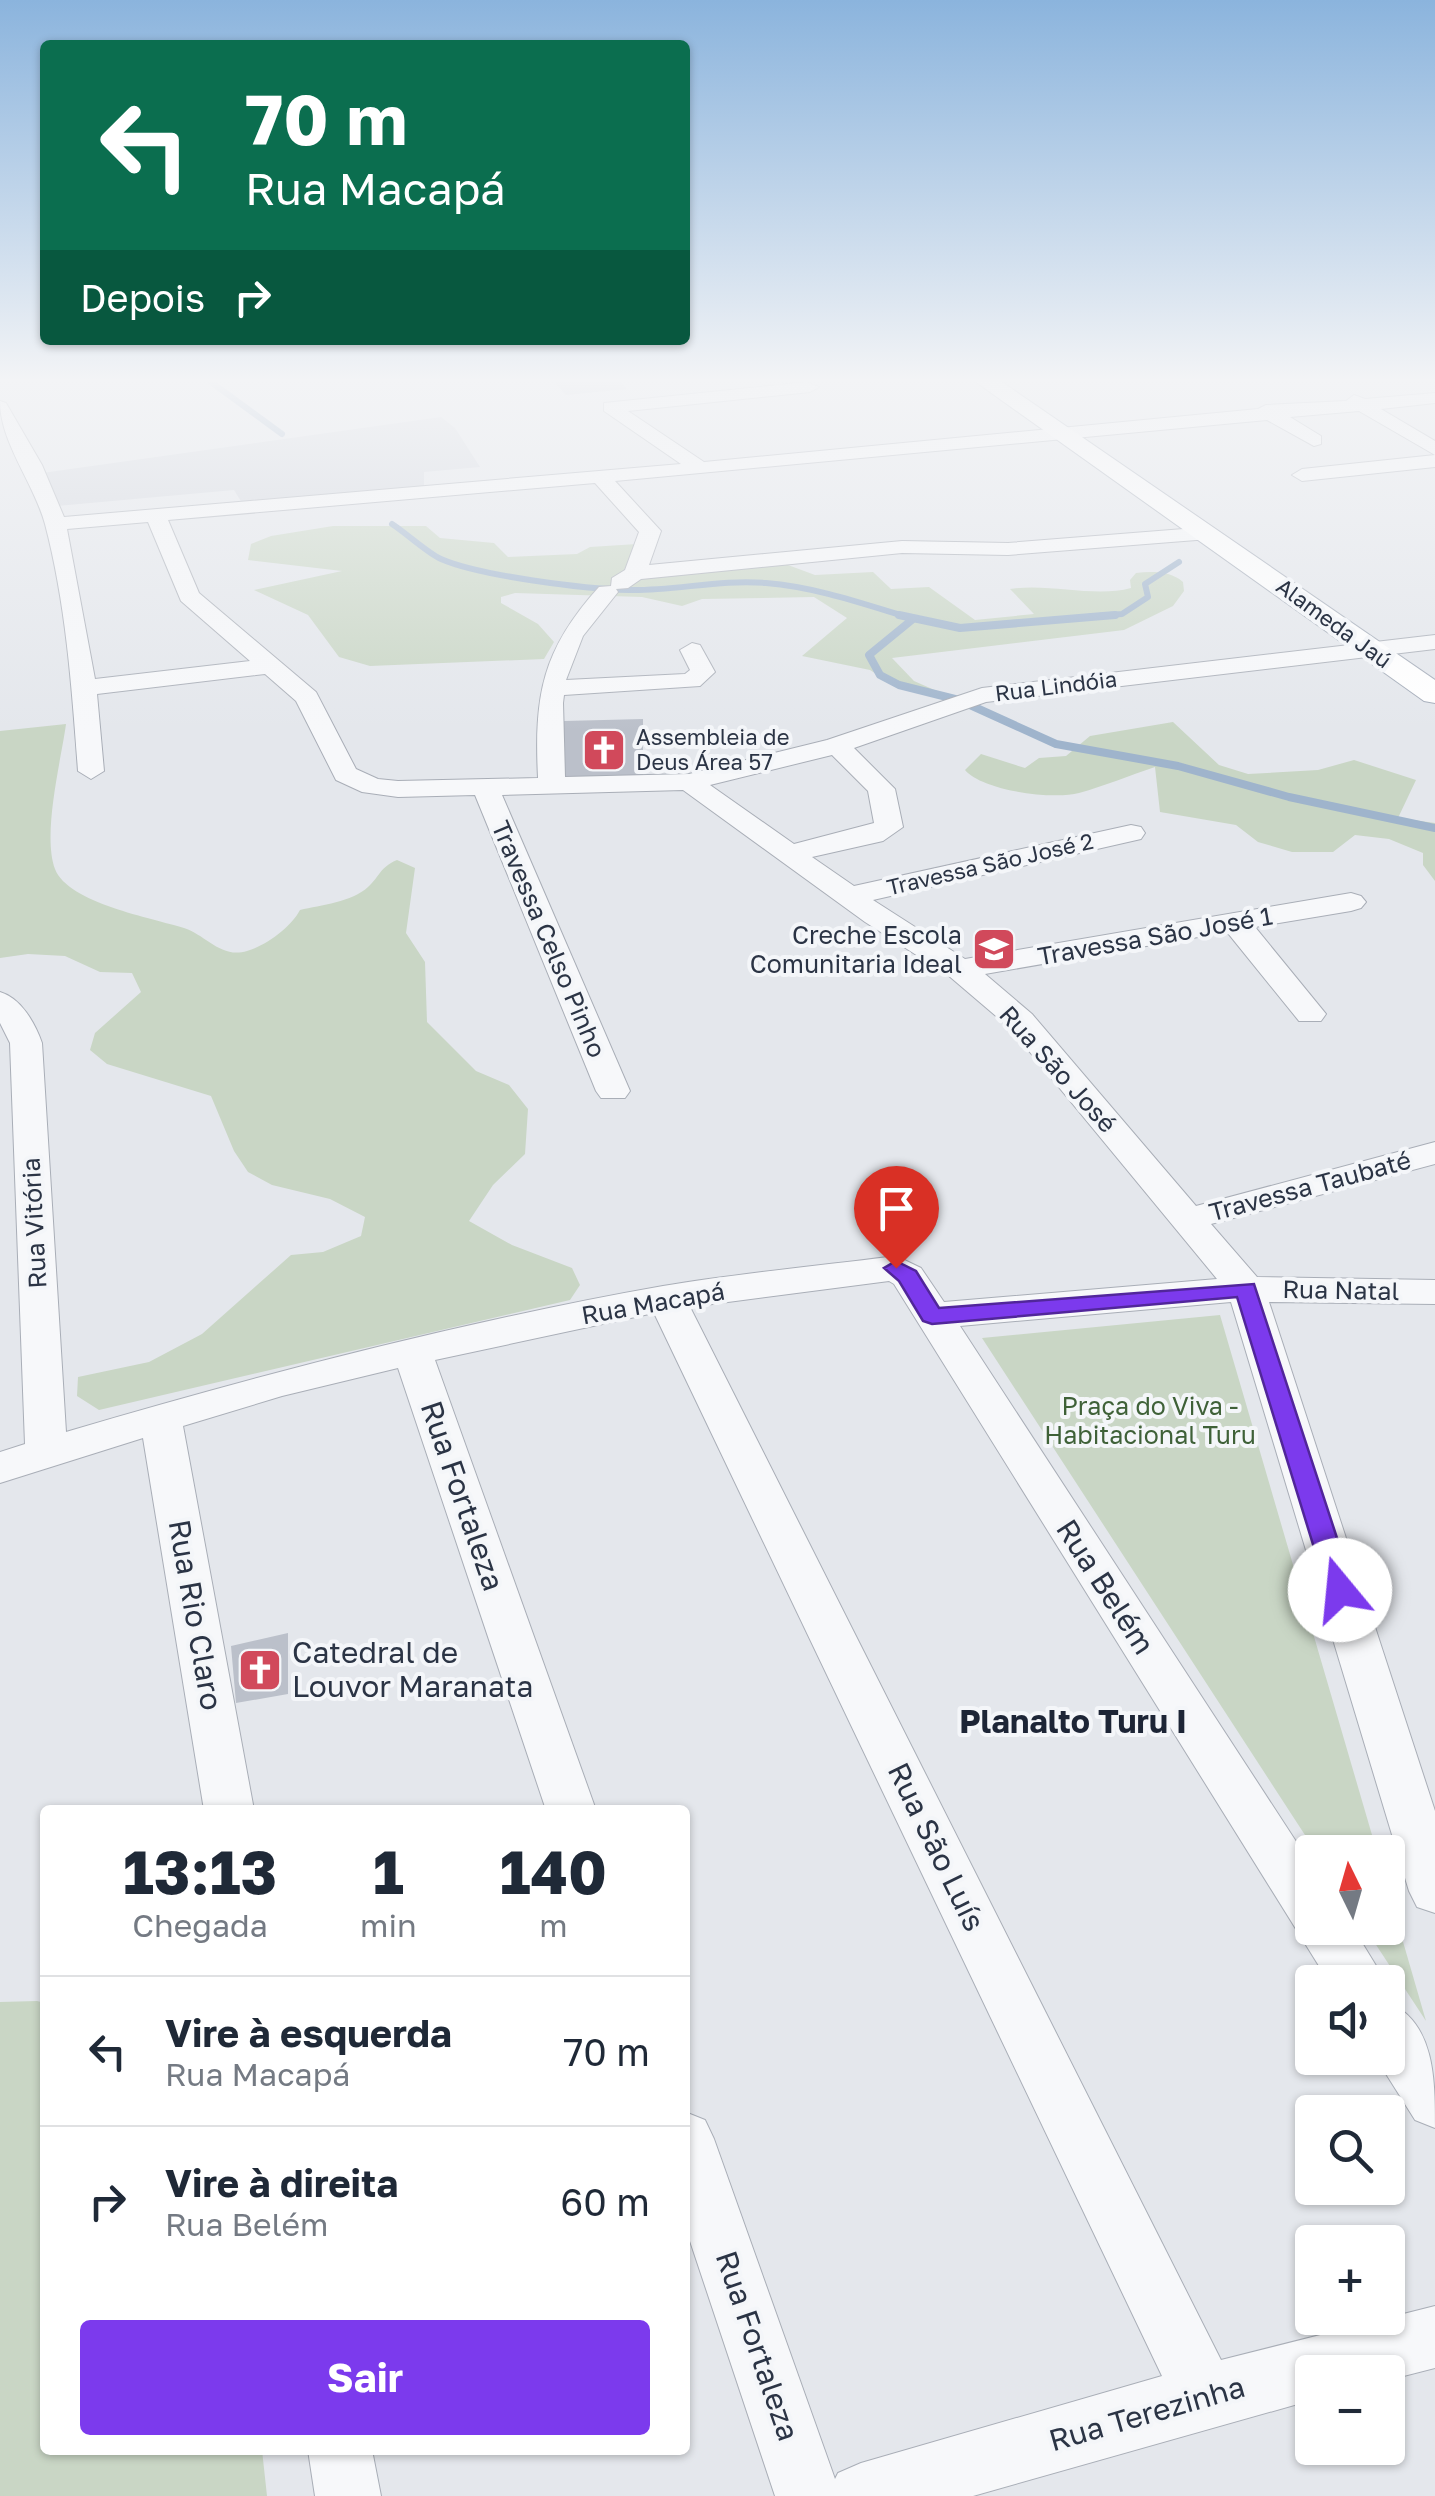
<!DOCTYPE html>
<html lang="pt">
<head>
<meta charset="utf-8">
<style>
	body { margin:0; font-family:"Golos Text",sans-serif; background:#f2f2f3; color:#1f2937; height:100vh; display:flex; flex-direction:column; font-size:38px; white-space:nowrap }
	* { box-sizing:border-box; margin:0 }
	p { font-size:32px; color:#747a83 }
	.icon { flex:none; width:55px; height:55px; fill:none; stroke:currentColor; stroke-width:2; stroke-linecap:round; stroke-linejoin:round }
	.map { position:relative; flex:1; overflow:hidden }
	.details { position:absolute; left:40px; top:1805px; width:650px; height:650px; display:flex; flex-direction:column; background:#fff; border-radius:10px; box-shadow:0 2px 8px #0004 }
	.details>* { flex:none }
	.banner { position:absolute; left:40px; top:40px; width:650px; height:305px; border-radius:10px; box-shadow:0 2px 8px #0004; background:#0b6e4f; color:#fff; overflow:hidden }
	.needle { width:65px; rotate:355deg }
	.controls { position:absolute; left:1295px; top:1835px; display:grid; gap:20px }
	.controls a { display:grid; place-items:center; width:110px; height:110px; border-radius:10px; background:#fff; box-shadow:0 2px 8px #0004; font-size:50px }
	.pin { position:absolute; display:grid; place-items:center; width:85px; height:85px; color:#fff; margin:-102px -42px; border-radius:50% 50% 50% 0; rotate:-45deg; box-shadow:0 0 10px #0007 }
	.pin .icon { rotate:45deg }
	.me { position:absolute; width:110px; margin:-55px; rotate:343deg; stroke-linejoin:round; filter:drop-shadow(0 0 8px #0008) }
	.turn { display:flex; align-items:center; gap:35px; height:210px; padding:0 40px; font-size:45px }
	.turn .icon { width:130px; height:130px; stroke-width:2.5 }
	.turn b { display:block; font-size:70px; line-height:85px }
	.then { display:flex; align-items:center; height:95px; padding:0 40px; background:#0003; gap:20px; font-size:38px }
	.eta { display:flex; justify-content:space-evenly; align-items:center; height:170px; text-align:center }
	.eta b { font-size:60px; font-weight:700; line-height:70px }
	.button { display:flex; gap:20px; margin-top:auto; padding:20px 40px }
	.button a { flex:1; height:115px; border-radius:10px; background:#7c3aed; color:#fff; font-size:40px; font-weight:700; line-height:115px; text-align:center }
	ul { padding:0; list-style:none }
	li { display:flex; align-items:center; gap:30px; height:150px; padding:0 40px; border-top:2px solid #e0e1e3 }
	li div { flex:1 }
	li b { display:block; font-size:38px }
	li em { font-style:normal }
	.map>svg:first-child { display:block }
</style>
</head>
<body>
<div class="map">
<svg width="1435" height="2496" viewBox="0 0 1435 2496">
	<rect width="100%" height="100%" fill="#e4e7ec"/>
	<!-- built -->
	<path fill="#d2d6de" d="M441,417L455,428L480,467L424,472V486L242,503L234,490L57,506L42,473Z"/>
	<!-- green -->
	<path fill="#c9d6c5" d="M333,526H426L440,538L494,543L508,557L577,554L590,547L637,544L624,570L649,575L788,565L815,575L873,572L891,589L929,587L975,620L1034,614L1010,589C1050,583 1095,598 1131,588L1130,580L1136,573C1152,571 1171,571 1183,582L1184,591L1173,606L1124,630L892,658L914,681L939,692L893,685L870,670L802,656L847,618L814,597L702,599L682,606L642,597L515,593L501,597V603L538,624L554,642L544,659L370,666L339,657L308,615L254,590L342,571L248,560L251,544L271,536Z
		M1173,722L1219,765L1248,774L1318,770L1354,760L1416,780L1398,818L1435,823V881L1423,865V853L1389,839L1355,835L1333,852H1292L1258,842L1236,825L1160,812L1155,767C1130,775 1105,786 1079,793C1053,800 983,791 965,770L981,754L1025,768L1039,758L1066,756L1090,736Z
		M66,724C61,761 42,834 55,869C68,903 152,918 184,928C206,935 221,959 247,951C267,945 291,927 300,910C321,905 352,902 368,887C380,876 380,867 397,860L415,868L406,933L425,962L427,1022L476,1071L509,1085L528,1109L525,1154L493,1185L469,1221L512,1245L572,1268L580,1285L570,1300L99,1410L77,1396L78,1377L149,1362L202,1334L291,1255L323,1252L361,1236L365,1217L330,1199L272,1185L248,1172L234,1151L211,1096L107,1064L90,1050L95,1033L141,992L132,973L100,972L65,956L28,954L0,958V731Z
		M1220,1315L1377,1852H1316L982,1338Z
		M1388,1890L1426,2021L1365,1928H1388Z
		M37,2001L45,2003V2450H262L267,2496H0V2002Z"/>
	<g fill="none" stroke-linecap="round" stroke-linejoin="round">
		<!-- stream-far1 -->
		<path stroke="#9fb4cc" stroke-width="6" d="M211,382L282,434
			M392,524C406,533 429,554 441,559C480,576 585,589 629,590C675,591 720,579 766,583C815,587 861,603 907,617
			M1086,617L1122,614L1148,597L1145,584L1179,562"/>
		<!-- stream -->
		<path stroke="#9fb4cc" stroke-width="8" d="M899,615L960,628L1115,615
			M913,619L869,655L880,675L899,685L959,700L1056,744L1178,766L1289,797L1435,828"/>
	</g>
	<!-- building -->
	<path fill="#bbc0ca" d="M554,382H620L627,389L566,395Z
		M643,719V779H564V721Z
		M288,1633V1694L236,1703L231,1646Z"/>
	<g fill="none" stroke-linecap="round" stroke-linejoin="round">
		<!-- minor casing -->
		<g stroke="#a9aeb7" stroke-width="2">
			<path id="minor" d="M807,382L819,387L810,392L628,411L704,462L1258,409L1266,405L1346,401L1354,395L1365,399L1435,393V403L1381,409L1435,441V455L1359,411L1290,417L1321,436V444L1314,446L1267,420L615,481L661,531L649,565L902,541L1008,543L1209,527L1220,533L1209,539L1008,555L902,553L641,579L628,588L616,589L618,592L583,636L566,680L685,674L690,670L680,650L692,643L700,645L715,672L700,686L564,695L563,703L565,777L689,774L827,740L982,688L1435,635V649L986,702L854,748L895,789L903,827L883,841L812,857L854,886L1131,825L1141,827L1145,833L1141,839L873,900L965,959L1351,893L1361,896L1366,902L1361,908L1351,911L1255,927L1326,1014L1321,1021H1299L1227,932L985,974L1032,1014L1196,1206L1435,1142V1164L1211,1224L1257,1277L1435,1280V1304L1269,1302L1435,1811V1913L1417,1907L1409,1891L1231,1302L960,1326L1312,1866V1928H1353L1386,1982H1329L894,1284L889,1281L690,1307L1221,2360L1435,2306V2368L1388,2380V2372H1312V2400L973,2496H775L685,2226V2112L705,2120L714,2139L835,2479L838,2473L861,2463L1162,2376L654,1313L435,1360L596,1810H546L398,1368L282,1396L183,1426L254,1810H204L143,1438L0,1483V1452L25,1444L10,1043L0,1023V992C21,998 35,1023 42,1043L66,1432C263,1374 460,1322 663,1286C740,1273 818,1266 896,1256L921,1268L944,1302L1217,1279L1010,1028L949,976L865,922L683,790L502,795L630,1091L625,1098H601L596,1091L475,795L398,797L362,792L336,780L296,701L265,674L97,694L104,771L91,779L78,771C72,688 66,604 45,524C34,483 0,443 0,401L6,403L42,465L64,517L681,464L604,411V403ZM595,483L639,532L625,570L612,578L611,586L599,587C542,650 534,695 538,778L398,781L378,779L356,769L316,692L199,593L168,520ZM148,522L181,601L250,661L95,679L67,529ZM832,755L868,791L874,823L794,844L710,785Z
				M1435,455V467L1302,481L1292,475L1302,469Z
				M1388,2002C1435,2023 1435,2079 1435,2128L1415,2120L1376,2058H1388Z
				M308,2450H372L381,2496H315Z"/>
		</g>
		<!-- major casing -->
		<g stroke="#a3abb8" stroke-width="2">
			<path id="major" d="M976,382H1002L1435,680V703L1424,701Z"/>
		</g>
		<!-- minor -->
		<use href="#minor" fill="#f7f8fa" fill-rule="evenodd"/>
		<!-- major -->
		<use href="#major" fill="#fff" fill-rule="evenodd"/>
	</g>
	<!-- sky -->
	<linearGradient id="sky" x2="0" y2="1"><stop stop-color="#8bb4dd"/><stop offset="0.52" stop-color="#f3f4f6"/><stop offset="1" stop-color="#f3f4f6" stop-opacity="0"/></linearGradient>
	<rect width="1435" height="731" fill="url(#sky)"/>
	<!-- route -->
	<path fill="#7c3aed" stroke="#51269a" stroke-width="2.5" d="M896,1261L916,1271L939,1308L1254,1284L1354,1590L1350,1597H1331L1327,1590L1237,1297L932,1324L923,1321L899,1281L884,1268Z"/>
	<!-- icons -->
	<defs>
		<g id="church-square" transform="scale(2.25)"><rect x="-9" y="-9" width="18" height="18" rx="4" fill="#d1495b" stroke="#f4f6f9"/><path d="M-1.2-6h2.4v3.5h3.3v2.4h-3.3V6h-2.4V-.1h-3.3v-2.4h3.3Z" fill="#fff"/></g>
		<g id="school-square" transform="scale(2.25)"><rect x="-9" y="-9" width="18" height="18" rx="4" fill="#d1495b" stroke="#f4f6f9"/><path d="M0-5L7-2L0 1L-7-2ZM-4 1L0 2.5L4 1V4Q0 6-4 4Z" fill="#fff"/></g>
	</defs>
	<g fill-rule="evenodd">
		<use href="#church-square" x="604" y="750"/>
		<use href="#school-square" x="994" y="949"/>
		<use href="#church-square" x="260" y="1670"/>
	</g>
	<g text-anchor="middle" stroke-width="8" stroke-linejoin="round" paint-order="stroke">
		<!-- far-street labels -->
		<g font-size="22" fill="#2b3445" stroke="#f4f6f9">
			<text transform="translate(1334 623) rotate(36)" y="8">Alameda Jaú</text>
			<text transform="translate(1056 686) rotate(-7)" y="8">Rua Lindóia</text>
			<text transform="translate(990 864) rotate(-13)" y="8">Travessa São José 2</text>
		</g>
		<!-- far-poi labels -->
		<g font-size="22" fill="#2b3445" stroke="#f4f6f9" text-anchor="start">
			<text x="636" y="745">Assembleia de<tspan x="636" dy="25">Deus Área 57</tspan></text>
		</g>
		<!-- poi labels -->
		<g font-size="25" fill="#2b3445" stroke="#f4f6f9" text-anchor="end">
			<text x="962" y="944">Creche Escola<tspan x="962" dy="29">Comunitaria Ideal</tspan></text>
		</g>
		<!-- street labels -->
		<g font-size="25" fill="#2b3445" stroke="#f4f6f9">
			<text transform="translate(1155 936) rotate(-10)" y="9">Travessa São José 1</text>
			<text transform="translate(549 939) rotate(67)" y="9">Travessa Celso Pinho</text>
			<text transform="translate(1058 1069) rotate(48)" y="9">Rua São José</text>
			<text transform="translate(1310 1186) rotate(-15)" y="9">Travessa Taubaté</text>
			<text transform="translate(34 1223) rotate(-93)" y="9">Rua Vitória</text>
			<text transform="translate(1341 1290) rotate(1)" y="9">Rua Natal</text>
			<text transform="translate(653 1303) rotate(-10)" y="9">Rua Macapá</text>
		</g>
		<!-- park labels -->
		<g font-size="25" fill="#3f6138" stroke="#f4f6f9">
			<text x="1150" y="1415">Praça do Viva -<tspan x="1150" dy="29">Habitacional Turu</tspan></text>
		</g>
		<!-- near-street labels -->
		<g font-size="30" fill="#2b3445" stroke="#f4f6f9">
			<text transform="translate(462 1496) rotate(71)" y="10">Rua Fortaleza</text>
			<text transform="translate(1105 1587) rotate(57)" y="10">Rua Belém</text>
			<text transform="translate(195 1615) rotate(80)" y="10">Rua Rio Claro</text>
			<text transform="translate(936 1847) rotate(64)" y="10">Rua São Luís</text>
			<text transform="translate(757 2346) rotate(71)" y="10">Rua Fortaleza</text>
			<text transform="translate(1147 2414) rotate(-16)" y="10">Rua Terezinha</text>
		</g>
		<!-- near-poi labels -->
		<g font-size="30" fill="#2b3445" stroke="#f4f6f9" text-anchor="start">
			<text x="292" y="1663">Catedral de<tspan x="292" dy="34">Louvor Maranata</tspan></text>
		</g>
		<!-- near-neighbourhood labels -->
		<g font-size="32" font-weight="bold" fill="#1d2536" stroke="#f4f6f9">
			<text x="1073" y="1733">Planalto Turu I</text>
		</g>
	</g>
</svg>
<div class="controls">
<a><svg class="needle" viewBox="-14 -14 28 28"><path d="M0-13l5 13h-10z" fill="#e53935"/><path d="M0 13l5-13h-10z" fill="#747a83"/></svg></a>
<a><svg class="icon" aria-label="sound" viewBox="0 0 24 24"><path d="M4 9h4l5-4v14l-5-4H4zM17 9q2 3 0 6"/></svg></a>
<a><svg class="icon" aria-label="search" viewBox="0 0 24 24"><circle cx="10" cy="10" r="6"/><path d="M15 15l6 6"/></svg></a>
<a>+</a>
<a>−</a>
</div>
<div class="pin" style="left:896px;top:1268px;background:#d93025"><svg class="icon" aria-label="arrive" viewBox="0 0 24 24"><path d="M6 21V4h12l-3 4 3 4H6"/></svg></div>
<svg class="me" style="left:1340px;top:1590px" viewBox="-20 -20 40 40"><circle r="19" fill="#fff"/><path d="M0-13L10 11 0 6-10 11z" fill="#7c3aed"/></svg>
<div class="banner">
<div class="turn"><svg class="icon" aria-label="left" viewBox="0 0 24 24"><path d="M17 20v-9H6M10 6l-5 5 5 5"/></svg><div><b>70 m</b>Rua Macapá</div></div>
<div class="then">Depois<svg class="icon" aria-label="right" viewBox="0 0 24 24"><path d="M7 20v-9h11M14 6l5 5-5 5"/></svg></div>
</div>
<section class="details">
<div class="eta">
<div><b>13:13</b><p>Chegada</p></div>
<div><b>1</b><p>min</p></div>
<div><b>140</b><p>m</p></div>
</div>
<ul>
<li><svg class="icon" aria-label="left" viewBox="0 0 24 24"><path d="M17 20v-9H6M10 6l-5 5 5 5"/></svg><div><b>Vire à esquerda</b><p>Rua Macapá</p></div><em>70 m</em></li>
<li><svg class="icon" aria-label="right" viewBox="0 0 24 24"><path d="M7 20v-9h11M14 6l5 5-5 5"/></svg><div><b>Vire à direita</b><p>Rua Belém</p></div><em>60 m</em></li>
</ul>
<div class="button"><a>Sair</a></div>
</section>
</div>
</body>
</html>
